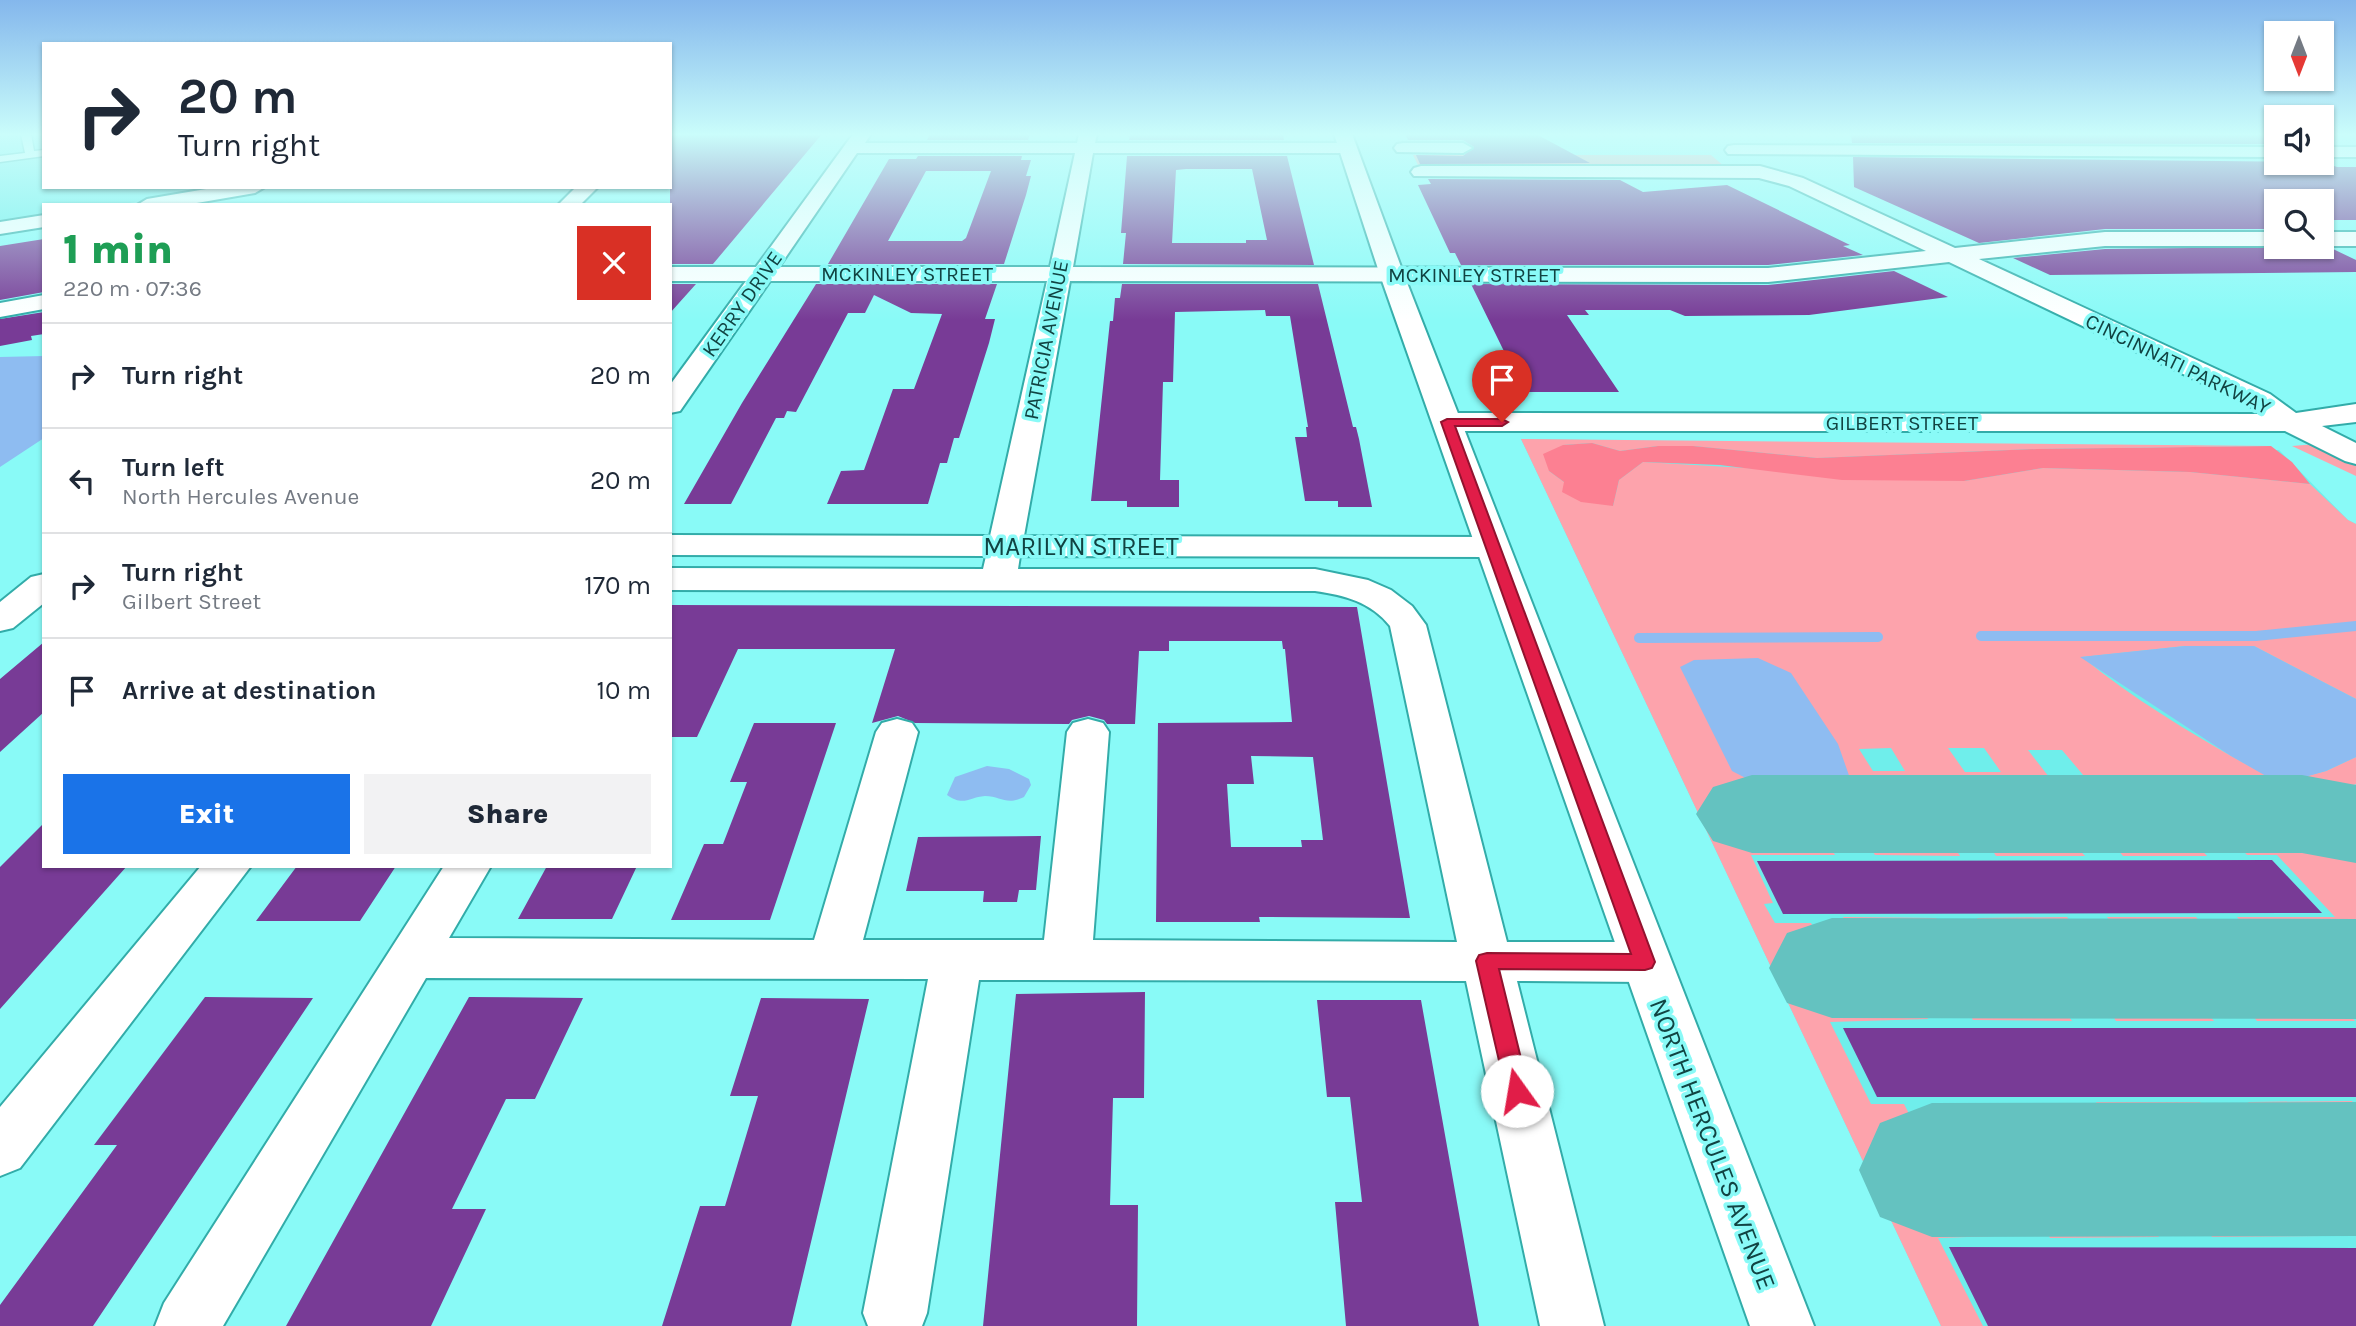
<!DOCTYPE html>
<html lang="en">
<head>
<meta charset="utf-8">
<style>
	body { margin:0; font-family:Karla,sans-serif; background:#f2f2f3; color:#1f2937; height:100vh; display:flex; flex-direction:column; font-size:26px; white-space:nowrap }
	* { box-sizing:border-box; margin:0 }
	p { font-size:23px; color:#747a83 }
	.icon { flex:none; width:38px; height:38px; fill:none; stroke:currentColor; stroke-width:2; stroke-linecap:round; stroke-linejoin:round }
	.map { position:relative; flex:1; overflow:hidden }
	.panel { position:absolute; left:42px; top:203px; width:630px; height:665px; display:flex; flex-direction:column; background:#fff; border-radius:0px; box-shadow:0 2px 5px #0004 }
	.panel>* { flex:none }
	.top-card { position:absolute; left:42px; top:42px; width:630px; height:147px; border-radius:0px; box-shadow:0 2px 5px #0004; background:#fff; color:#1f2937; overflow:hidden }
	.needle { width:46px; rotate:180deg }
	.buttons { position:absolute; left:2264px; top:21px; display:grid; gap:14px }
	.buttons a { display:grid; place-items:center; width:70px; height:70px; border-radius:0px; background:#fff; box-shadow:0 2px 5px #0004; font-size:35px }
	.pin { position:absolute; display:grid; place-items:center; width:60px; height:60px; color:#fff; margin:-72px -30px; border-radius:50% 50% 50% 0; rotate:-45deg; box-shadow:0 0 7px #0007 }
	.pin .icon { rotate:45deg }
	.me { position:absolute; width:77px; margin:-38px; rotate:347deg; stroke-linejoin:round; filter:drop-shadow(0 0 5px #0008) }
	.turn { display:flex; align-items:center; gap:24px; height:147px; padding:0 21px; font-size:32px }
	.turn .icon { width:91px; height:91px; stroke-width:2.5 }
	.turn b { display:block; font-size:49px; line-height:60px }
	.round { display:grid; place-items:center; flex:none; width:74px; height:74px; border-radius:0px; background:#f2f2f3 }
	.head { display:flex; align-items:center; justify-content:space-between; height:119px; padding:0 21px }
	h1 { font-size:42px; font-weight:800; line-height:52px; color:#1e9e55 }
	.button { display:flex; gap:14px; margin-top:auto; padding:14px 21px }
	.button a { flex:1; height:80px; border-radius:0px; background:#1a73e8; color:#fff; font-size:28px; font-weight:800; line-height:80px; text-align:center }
	.button a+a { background:#f2f2f3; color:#1f2937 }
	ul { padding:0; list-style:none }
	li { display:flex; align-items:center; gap:21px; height:105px; padding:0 21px; border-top:2px solid #e0e1e3 }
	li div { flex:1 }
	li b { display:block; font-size:26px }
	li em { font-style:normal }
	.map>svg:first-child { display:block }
</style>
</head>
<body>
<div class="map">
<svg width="2356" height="1326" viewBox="0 0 2356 1326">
	<rect width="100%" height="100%" fill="#89faf7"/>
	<!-- built -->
	<path fill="#6feeeb" d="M0,134H44V187H225L117,205H44V216L0,223Z
		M1521,439L2279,450L2348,520L2356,524V1326H1941Z"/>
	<!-- green -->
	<path fill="#fda3ac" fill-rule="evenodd" d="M1413,155H1711L1725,167H1419Z
		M1521,439L2271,446L2037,449L1817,458L1693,446H1658L1620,451L1592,443L1563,445L1549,471L1564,482L1613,506L1619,480L1643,462L1964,481L2043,468L2190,472L2310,484L2348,520L2356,524V699L2254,646H2185L2082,657C2142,706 2212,746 2280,783L2326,771L2356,757V784L2323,800L2299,803H1739L1755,831L1810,830L1823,835L1835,855H1751L1773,903L1764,904L1775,923H1811L1826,953L1814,968L1816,975L1844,989H1903L1916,997L1928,1019L1830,1022L1871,1104H1904L1920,1135L1916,1148L1901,1149L1925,1192C1973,1194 1972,1194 1995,1236L1938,1238L1983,1326H1941ZM1891,748L1905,771H1873L1859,749ZM1948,748H1984L2001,772H1965ZM2028,750H2062L2084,776L2049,777Z
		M2316,444L2356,462V476L2292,446Z
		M1930,828L1948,837L1960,856L1875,855L1864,839L1866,831L1869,829Z
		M2050,829L2063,832L2085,856H1996L1984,837L1986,830Z
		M2173,829L2189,836L2207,856H2123L2108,838L2107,830Z
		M2234,829C2273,828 2320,822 2356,840V952H2285C2262,948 2251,934 2237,917H2335L2277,855H2247L2230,836Z
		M1843,917L1936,918L1953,943L1951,948C1932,957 1884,958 1865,948C1854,943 1848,928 1843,917Z
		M2067,917L2086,942L2087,949C2067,956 2013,956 1995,944C1987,939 1982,926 1977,918Z
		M2107,917H2196L2219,944L2215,950C2189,953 2150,960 2128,943C2119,937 2113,925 2107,917Z
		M2000,985C2042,987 2048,985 2072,1021L1973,1020L1959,997L1960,987Z
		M2103,986L2180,987L2193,996L2214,1021H2116L2097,992Z
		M2248,986H2311L2329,994L2355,1021H2257L2237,997L2240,988Z
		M2352,1101L2356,1107V1149C2291,1149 2288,1157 2248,1102Z
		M2096,1102H2200L2223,1135L2224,1143L2214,1150L2147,1149L2117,1135Z
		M1946,1103H2051L2069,1133L2067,1139L2057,1147L1992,1148L1970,1139Z
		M2113,1192L2140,1206L2159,1237L2050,1238L2031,1203L2036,1194Z
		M2197,1194L2281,1195L2299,1204L2323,1236L2212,1237L2193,1208Z"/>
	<!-- forest -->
	<path fill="#fc8092" d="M1592,443L1620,451L1658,446H1693L1817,458L2037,449L2271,446L2292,462L2310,484L2190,472L2043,468L1964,481L1842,480L1720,465L1643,462L1619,480L1613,506L1581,502L1562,492L1564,482L1549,471L1543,454L1563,445Z"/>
	<!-- water -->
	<path fill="#8ebcf1" d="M44,356V438L0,467V357Z
		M2185,646H2254L2356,699V757L2326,771L2280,784L2231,756L2080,657Z
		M1758,658L1791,673L1838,744L1852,784L1822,792L1765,788L1732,771L1680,667L1694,660Z
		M987,766L1009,769L1029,779L1031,785L1024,797C1006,806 1001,796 985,796C969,797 964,807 947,795L955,777Z"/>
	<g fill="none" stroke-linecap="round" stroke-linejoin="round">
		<!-- stream -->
		<path stroke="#8ebcf1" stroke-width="10" d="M1981,636H2256L2356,626
			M1639,638L1878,637"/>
		<!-- taxiway -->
		<path fill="#64c2c0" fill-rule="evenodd" d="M1752,775H2302L2356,785V863L2302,853H1752L1713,841L1696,814L1713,787Z
			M1832,918L2356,919V1019L1832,1018L1787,1003L1769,968L1787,933Z
			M2356,1102V1236L1932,1237L1880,1217L1859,1170L1880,1123L1932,1103Z"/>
	</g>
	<!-- building -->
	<path fill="#783b96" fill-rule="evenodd" d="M670,134H822L713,264H670Z
		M930,134H1030L1028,140H927Z
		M1130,134H1283L1284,140H1129Z
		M1405,134H1536L1590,163L1420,164L1416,155L1463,156L1474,147L1463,140H1408Z
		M1851,134H2277V144L1852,143Z
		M918,156H1022L1021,160H1031L1026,176H1031L1026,195L1004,264H828L889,159H916ZM926,171H991L966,238L962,241H888Z
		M1127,156H1287L1314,265L1123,264L1126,233H1121ZM1186,169H1252L1267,240H1246V243H1172L1176,170Z
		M1853,157L2322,162L2337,167H2356V220H2322V201H2277V220H2273L2277,222V229H2105L1979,243L1854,187Z
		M1428,179L1620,180L1643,192L1727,185L1850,245L1843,246L1863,255L1768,265H1461L1455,253H1450L1418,185L1431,184Z
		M44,239V292L0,300V246Z
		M2279,247L2333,249L2356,260V272L2050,275L2013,258L2105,249Z
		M1894,271L1948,297L1809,315L1685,316L1670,310H1585L1589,315H1567L1619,392H1524L1471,284L1768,285Z
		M670,284H696L670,313Z
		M816,284H997L985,319H995L989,343L959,438H954L947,463H940L928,504H827L841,471L864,470L893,389H914L942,314L911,313L874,295L865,313H848L796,412L787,411L784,418H776L731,504H684L742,403Z
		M1122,284H1318L1353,427H1356L1359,439L1372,507H1338V501H1305L1295,437H1307L1306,427H1308L1290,316H1266L1265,310L1175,312L1173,382H1163L1160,480H1179V507H1127V501H1091L1110,321H1113L1115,298H1120Z
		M44,312V334L31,336L32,340L0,346V319Z
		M670,605L1357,607L1410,918L1259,917L1260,922H1156L1158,723L1292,722L1285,649H1283L1282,641H1169V651H1139L1135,724H1107L1104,720L1089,716L1072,720L1069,724L915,723L898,716L872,723L895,649H738L697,737H670ZM1251,756L1313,757L1323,840H1301L1302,847H1231L1227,784H1254Z
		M44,642V712L0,752V679Z
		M754,723H836L770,920H671L704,844H723L747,782H730Z
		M44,823V866H127L0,1009V867Z
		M1041,836L1036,890H1019L1017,902H983L984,891H906L918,837Z
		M2272,860L2322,913L1783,914L1757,861Z
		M297,866H396L360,921H256Z
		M547,866H637L612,919H518Z
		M1145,992L1144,1098H1113L1110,1205H1138L1137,1326H983L1016,994Z
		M205,997L313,998L93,1326H0V1305L117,1145H94Z
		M469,997L583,998L535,1099H506L452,1209H486L431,1326H286Z
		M761,998L869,999L791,1326H662L700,1206H725L758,1096H730Z
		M1317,1000H1421L1479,1326H1346L1335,1202H1362L1350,1097H1327Z
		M1843,1028H2356V1097H1877Z
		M1949,1247L2356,1248V1326H1988Z"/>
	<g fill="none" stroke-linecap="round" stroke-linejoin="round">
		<!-- service casing -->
		<g stroke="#32aca9" stroke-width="3">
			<path id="service" d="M21,134H31L34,151L44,150V156L0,162V156L25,153Z"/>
		</g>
		<!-- minor casing -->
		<g stroke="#32aca9" stroke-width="4">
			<path id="minor" d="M853,134H871L865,143H1077L1079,134H1097L1095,143H1348L1357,148L1348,153H1093L1073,267L1768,268L1926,251L1789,186L1759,178L1414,176L1411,172L1414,168L1421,166H1760L1803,178L1955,248L2105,232H2277V246H2105L1979,259L2270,394L2296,413L2356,404V422L2322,426L2356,443V464L2345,461L2285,431H1447L1437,428L1433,422L1437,416L1447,413L2261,414L2250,406L1949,262L1768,282L1070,281L1024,536L1492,537L1504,540L1509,547L1504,554L1492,557L1020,556L1018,569H1315L1368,580L1391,590L1412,606L1426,625L1507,942H1645L1663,948L1670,962L1663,976L1645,982L1517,981L1604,1326H1540L1466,981L979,980L927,1313L922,1326H868L863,1313L928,979L426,978L223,1326H155L164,1303L444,866H491L449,938L814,940L876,732L882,723L897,719L912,723L918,732L863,940H1044L1067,732L1073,723L1088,719L1103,723L1109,732L1093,940L1457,942L1390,626C1371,602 1344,595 1315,591L670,590V568L983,569L986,556L670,555V535L990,536L1047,281H770L680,411L670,413V385L746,281H670V267H756ZM857,153H1075L1050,267H779Z
				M1403,143H1463L1472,148L1463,153L1397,152L1394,148L1397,144Z
				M1734,145L2277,147V157L1728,154L1725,150L1728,146Z
				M2322,147H2356V157H2322Z
				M576,187H598L580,205H558Z
				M2322,232H2356V246H2322Z
				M44,295V309L0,317V303Z
				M44,574V603L13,628L0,631V602L31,577Z
				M201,866H251L20,1168L0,1176V1107Z"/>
		</g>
		<!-- tertiary casing -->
		<g stroke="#32aca9" stroke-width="4">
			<path id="tertiary" d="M1334,134H1352L1404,275L1814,1326H1750L1380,275Z"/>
		</g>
		<!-- secondary casing -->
		<g stroke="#32aca9" stroke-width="4">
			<path id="secondary" d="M218,187H265L255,193L185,205H137L147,199Z
				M44,215V227L0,234V222Z"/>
		</g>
		<!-- service -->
		<use href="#service" fill="#fff" fill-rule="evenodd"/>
		<!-- minor -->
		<use href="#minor" fill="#fff" fill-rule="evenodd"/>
		<!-- tertiary -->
		<use href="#tertiary" fill="#fff" fill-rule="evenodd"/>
		<!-- secondary -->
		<use href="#secondary" fill="#fff" fill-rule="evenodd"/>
	</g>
	<!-- sky -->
	<linearGradient id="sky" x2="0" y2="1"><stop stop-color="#84b7ec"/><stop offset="0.42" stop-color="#cafdfb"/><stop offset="1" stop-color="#cafdfb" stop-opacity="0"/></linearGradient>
	<rect width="2356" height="320" fill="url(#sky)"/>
	<!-- route -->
	<path fill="#e11d48" stroke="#92132f" stroke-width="2" d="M1447,419H1502L1508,422L1502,426H1455L1655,962L1652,968L1645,970L1499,969L1529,1091L1525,1098L1517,1101L1509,1098L1506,1091L1476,961L1479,955L1487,953L1631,954L1441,422Z"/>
	<g text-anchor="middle" stroke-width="7" stroke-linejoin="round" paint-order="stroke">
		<!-- far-street labels -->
		<g font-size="21" fill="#114342" stroke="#89faf7">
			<text x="907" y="281">MCKINLEY STREET</text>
			<text x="1474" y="282">MCKINLEY STREET</text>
			<text transform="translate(742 304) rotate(-55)" y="7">KERRY DRIVE</text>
			<text transform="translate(1046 340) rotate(-79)" y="7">PATRICIA AVENUE</text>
			<text transform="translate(2178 364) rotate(26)" y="7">CINCINNATI PARKWAY</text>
			<text x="1902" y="430">GILBERT STREET</text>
		</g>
		<!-- street labels -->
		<g font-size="26" fill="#114342" stroke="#89faf7">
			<text x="1081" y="555">MARILYN STREET</text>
			<text transform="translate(1713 1144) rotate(69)" y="9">NORTH HERCULES AVENUE</text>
		</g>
	</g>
</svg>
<div class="buttons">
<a><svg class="needle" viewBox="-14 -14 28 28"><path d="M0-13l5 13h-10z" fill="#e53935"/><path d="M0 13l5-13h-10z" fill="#747a83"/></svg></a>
<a><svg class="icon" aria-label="sound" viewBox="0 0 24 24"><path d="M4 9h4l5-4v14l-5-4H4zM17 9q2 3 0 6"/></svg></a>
<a><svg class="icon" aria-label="search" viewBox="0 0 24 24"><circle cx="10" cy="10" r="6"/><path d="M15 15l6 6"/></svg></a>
</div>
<div class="pin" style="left:1502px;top:422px;background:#d93025"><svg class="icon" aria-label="arrive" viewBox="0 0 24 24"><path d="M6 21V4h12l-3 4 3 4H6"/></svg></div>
<svg class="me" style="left:1517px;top:1091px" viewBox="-20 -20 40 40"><circle r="19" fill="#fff"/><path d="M0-13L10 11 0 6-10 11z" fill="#e11d48"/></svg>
<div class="top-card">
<div class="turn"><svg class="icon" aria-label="right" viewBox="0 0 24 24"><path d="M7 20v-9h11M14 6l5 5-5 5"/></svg><div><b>20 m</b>Turn right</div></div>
</div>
<section class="panel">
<div class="head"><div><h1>1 min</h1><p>220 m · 07:36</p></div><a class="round" style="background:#d93025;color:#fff"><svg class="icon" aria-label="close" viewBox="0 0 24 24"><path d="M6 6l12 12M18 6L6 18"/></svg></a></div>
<ul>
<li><svg class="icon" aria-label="right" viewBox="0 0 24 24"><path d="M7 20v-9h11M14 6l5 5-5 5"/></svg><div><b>Turn right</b></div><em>20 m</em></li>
<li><svg class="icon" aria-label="left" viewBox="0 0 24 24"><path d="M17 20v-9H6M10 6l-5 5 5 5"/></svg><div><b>Turn left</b><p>North Hercules Avenue</p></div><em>20 m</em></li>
<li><svg class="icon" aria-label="right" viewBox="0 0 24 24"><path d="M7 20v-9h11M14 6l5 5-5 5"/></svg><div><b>Turn right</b><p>Gilbert Street</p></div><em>170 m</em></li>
<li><svg class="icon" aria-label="arrive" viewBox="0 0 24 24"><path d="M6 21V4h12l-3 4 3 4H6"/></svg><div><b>Arrive at destination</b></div><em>10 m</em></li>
</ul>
<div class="button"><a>Exit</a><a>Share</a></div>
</section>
</div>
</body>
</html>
